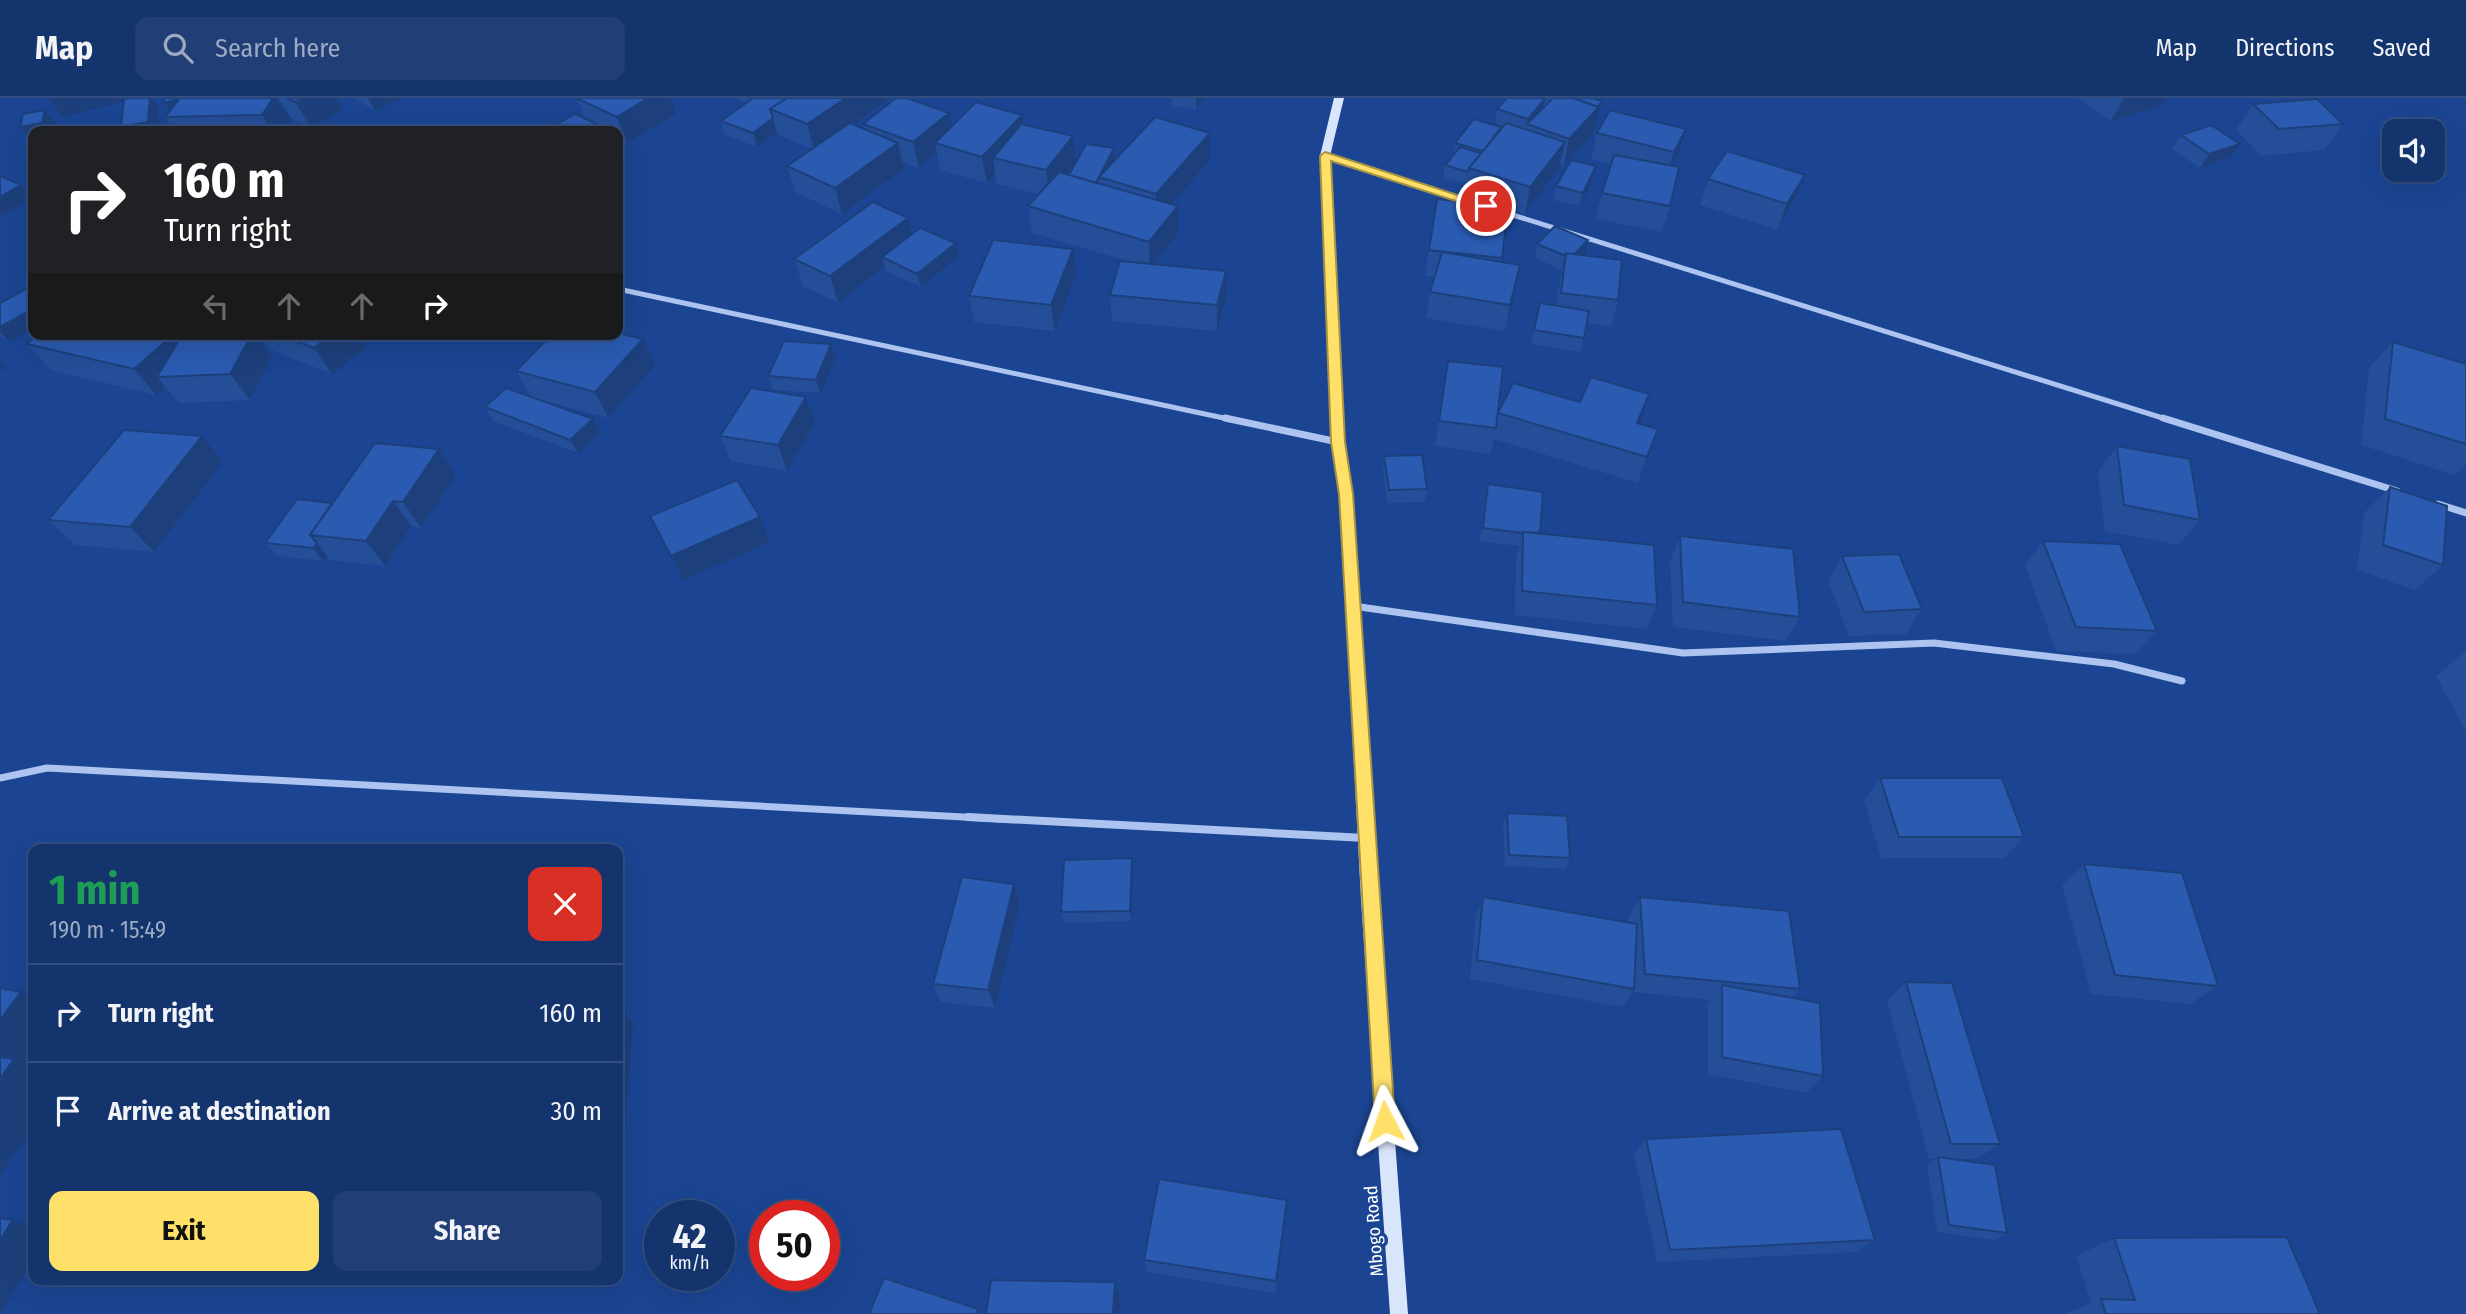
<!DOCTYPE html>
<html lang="en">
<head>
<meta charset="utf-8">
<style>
	body { margin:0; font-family:"Fira Sans Condensed",sans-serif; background:#213f76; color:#f1f3f6; height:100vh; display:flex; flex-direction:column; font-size:26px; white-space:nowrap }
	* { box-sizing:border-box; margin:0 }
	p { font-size:23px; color:#9daac2 }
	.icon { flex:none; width:38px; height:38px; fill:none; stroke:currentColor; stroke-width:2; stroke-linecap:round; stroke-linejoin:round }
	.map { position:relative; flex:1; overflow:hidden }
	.side { position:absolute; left:28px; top:746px; width:595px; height:441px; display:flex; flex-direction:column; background:#14346e; border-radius:14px; box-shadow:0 7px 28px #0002,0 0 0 2px #334f81 }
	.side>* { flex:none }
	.hud { position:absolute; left:28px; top:28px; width:595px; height:214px; border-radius:14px; box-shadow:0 7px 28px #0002,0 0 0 2px #334f81; background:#202124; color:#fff; overflow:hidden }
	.buttons { position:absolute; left:2382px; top:21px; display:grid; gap:14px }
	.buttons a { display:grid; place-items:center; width:63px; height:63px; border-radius:14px; background:#14346e; box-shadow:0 7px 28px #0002,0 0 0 2px #334f81; font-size:35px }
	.speed { position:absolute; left:644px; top:1102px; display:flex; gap:14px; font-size:35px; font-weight:700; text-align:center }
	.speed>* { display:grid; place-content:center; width:91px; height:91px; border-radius:50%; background:#14346e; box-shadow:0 7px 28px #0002,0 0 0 2px #334f81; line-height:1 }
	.speed small { font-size:18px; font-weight:400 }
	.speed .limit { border:10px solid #d22; background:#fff; color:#111 }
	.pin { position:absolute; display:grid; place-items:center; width:60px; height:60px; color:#fff; margin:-30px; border:4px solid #fff; border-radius:50%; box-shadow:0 2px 7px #0007 }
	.me { position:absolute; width:77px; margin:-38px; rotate:356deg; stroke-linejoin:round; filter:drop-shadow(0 0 5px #0008) }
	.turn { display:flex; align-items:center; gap:24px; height:147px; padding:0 21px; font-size:32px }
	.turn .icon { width:91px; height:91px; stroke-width:2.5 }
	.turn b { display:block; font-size:49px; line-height:60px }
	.lanes { display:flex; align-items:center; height:66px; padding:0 21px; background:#0003; justify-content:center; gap:35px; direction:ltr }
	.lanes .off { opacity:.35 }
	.round { display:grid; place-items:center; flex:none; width:74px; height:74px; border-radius:14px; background:#213f76 }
	.head { display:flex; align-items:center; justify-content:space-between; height:119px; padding:0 21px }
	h1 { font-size:42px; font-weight:700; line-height:52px; color:#1e9e55 }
	.action { display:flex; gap:14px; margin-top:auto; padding:14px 21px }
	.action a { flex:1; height:80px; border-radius:14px; background:#ffe16a; color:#111; font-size:28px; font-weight:700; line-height:80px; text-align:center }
	.action a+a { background:#213f76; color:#f1f3f6 }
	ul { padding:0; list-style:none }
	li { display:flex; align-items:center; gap:21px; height:98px; padding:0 21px; border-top:2px solid #334f81 }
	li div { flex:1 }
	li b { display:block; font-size:26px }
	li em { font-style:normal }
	header { display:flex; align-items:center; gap:42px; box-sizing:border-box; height:98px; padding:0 35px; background:#14346e; border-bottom:2px solid #334f81 }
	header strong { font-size:33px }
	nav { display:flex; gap:38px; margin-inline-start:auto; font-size:24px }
	.search { width:490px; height:63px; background:#213f76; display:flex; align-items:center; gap:18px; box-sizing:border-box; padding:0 24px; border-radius:14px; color:#9daac2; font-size:26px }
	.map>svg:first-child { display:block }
</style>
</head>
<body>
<header>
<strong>Map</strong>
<div class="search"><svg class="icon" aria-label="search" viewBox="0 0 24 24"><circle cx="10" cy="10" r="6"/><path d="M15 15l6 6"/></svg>Search here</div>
<nav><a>Map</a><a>Directions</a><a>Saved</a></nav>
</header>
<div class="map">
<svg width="2466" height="1216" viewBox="0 0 2466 1216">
	<rect width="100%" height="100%" fill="#1b4593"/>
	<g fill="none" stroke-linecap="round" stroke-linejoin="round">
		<!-- minor-far2 -->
		<path stroke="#acc4ef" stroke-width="5" d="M1325,58L1485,108
			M1500,113L2169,322
			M618,191L1233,322"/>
		<!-- minor-far1 -->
		<path stroke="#acc4ef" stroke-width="7" d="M1225,320L1338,344
			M2163,320L2397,393
			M2438,406L2466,415
			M1353,508L1683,555L1934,545L2114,566L2182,583
			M0,680L47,670L1001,721"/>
		<!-- minor -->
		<path stroke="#acc4ef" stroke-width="8" d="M968,719L1365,740"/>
		<!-- secondary -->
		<path fill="#d9e5fb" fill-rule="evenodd" d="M1334,0H1344L1330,58L1344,344L1352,396L1377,802L1408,1216H1390L1361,802L1340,396L1332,344L1320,58Z"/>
	</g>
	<!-- wall -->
	<path fill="#244e98" d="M164,0H337L343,12L311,30L291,21L285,33H170H175L165,19L170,12Z
		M355,0H402L375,13Z
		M577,0L676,16L627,45L620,42L623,50L618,53V33H545L585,20Z
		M734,0H891L853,26L864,31L863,26L949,15L951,29L1024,27L1073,38L1076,64L1114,50L1115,61L1210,35V62L1171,106L1178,108L1179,134L1153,166L1226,173V199L1217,233L1112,223L1110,197L1131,164L1032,135L1028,108L1039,96L997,86L995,76L987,85L940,72L937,55L919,70L902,64L904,71L842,116L795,94L787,68L812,51L778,37L777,34L757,49L725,37L721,23L746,5Z
		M1171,0H1204L1196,12L1172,8Z
		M1507,0H1592L1602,3L1593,35L1564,67L1560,66L1559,70L1525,116L1507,110L1501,164L1520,167L1505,233L1426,220L1430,194L1435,179L1425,178L1429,152L1503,108L1465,96L1467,87L1443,80L1445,67L1453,57L1455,45L1501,31L1504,28L1495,25L1497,11Z
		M2077,0H2167L2162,8L2111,23Z
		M2253,6L2343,26L2324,52L2261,58L2236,32Z
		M1686,31L1678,57L1673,67L1670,108L1662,134L1595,121L1611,66L1591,61L1597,35Z
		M2181,37L2231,59L2200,70L2172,51Z
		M33,43V57L27,49Z
		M1596,68L1593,82L1580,108L1553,102L1556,88Z
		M1805,77L1794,103L1777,132L1700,107L1708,81Z
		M908,120L912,137L958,159L921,189L886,173L885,168L838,205L803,188L794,161Z
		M1537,146L1585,156L1584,157L1618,202L1611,229L1587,225L1581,254L1531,246L1540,205L1556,208L1562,172L1535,160Z
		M1076,177L1055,233L974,224L969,198Z
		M0,205L10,244L0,238Z
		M259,236H357L366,250L332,276L269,251Z
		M643,241L655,267L608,320L533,300L600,335L578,355L493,323L485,309L531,299L516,273Z
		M2393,244L2466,266V366L2455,377L2361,347L2369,270Z
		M27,246L272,260L250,302L179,305L165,289L156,297L51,272Z
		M836,260L821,295L773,292L768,278Z
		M1448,263L1497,323L1498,315L1639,326L1649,357L1638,385L1494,341L1490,356L1435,348Z
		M806,299L815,325L787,373L731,363L720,338Z
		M2117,348L2200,422L2178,447L2105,433L2098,374Z
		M439,351L456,377L421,430L411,428L385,468L330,462L327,458L323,463L277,458L265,445L332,405Z
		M1384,358L1427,391L1425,404L1387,405L1383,371Z
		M223,364L154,454L75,447L48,422Z
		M1488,386L1540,435L1657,507L1647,531L1515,517L1516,459L1519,448L1480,443L1485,399Z
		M2390,389L2443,467L2415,492L2357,472L2364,415Z
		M1680,438L1800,519L1786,543L1673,529L1670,463Z
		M2043,443L2157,533L2135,556L2056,553L2025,467Z
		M1842,458L1922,511L1906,536L1849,538L1828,483Z
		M2466,553V634L2436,578Z
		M1880,680L2024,739L2004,760H1881L1864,702Z
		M1507,715L1570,760L1566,771L1505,768L1503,726Z
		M2084,766L2218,888L2190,906L2091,896L2062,787Z
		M1133,771L1132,823L1063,825L1061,814Z
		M1483,799L1629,825V819L1640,799L1800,891L1792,900L1823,978L1806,995L1708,976V905L1711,902L1634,894L1633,892L1623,909L1470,881L1476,819Z
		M1020,806L995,910L941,904L933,886Z
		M1906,884L2000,1046L1977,1061H1953L2007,1135L1994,1142L1937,1134L1927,1067L1936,1061H1929L1887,903Z
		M1646,1041L1875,1142L1855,1154L1657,1164L1634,1056Z
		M1287,1102L1275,1195L1147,1174L1144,1162Z
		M2114,1140L2320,1216H2065L2091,1205L2076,1158Z"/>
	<!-- shaded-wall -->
	<path fill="#1d407c" d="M48,0H123L124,4L63,19Z
		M147,0H154H153L159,9L158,33H124L121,29Z
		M182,0L174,18L165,5Z
		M273,0H278L292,22L285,33H272L262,17Z
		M302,0H337L343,12L311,30L295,4Z
		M368,0H402L375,13Z
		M648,0H670L676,16L627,45L617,19Z
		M846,0H891L814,53L807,26Z
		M1196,0H1204L1196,12Z
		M2124,0H2167L2162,8L2111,23Z
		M1545,1L1542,15L1527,26L1528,21Z
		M1602,3L1593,35L1564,67L1569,41Z
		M45,12L56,26L54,33H33V43H31L20,29Z
		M949,15L954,41L935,45L937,55L919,70L913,44Z
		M1022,17L1026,43L993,60L995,76L987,85L982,59Z
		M773,20L777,34L757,49L753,35Z
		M1686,31L1678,57L1666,80L1674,54Z
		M1210,35V62L1157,122L1156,96Z
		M618,36L623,50L618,53Z
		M1073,38L1076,64L1050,98L1046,72Z
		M1565,44L1559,70L1525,116L1530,89Z
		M898,45L904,71L842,116L835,90Z
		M2240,46L2231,59L2200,70L2209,56Z
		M1114,50L1115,64L1099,79Z
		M1596,68L1593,82L1580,108L1583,95Z
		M1805,77L1794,103L1777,132L1787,106Z
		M21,87L32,101L0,119V99Z
		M1178,108L1179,134L1150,170L1149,144Z
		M908,120L914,146L882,159L885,168L838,205L830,178Z
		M1588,142L1585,156L1567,174L1571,161Z
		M956,145L958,159L921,189L917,176Z
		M1073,151L1076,177L1055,233L1051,207Z
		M1520,167L1515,194L1505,233L1510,207Z
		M1226,173V199L1217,233V207Z
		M33,211V231L10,244L0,234V229Z
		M174,236H212L157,279L165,289L156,297L134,271Z
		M252,236H254L272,260L250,302L230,276Z
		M333,236H357L366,250L332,276L314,250Z
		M643,241L655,267L608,320L595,294Z
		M831,246L836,260L821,295L816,282Z
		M0,263L6,271L0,273Z
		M1649,296L1641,322L1628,351L1637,325Z
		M806,299L815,325L787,373L778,347Z
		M593,321L600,335L578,355L570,342Z
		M1658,331L1649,357L1638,385L1647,359Z
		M202,338L223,364L154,454L130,429Z
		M439,351L456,377L421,430L403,404Z
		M393,403L411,428L385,468L366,443Z
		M760,419L770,444L684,482L671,458Z
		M317,445L327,458L323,463L313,450Z
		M1132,760L1133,771L1132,823L1130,813Z
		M1014,786L1020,806L995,910L988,892Z
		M21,894L33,901V1029L0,1078V922Z
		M618,909L633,925L619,1102L618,1101Z
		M13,1122L33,1129V1162L1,1215L0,1214V1142Z
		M1115,1184L1120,1201L1119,1216H1113Z"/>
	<!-- building -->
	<path fill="#2a5bb1" stroke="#1d407c" stroke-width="2" d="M128,0H150L148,24L121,29L124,1Z
		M164,0H180L165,5Z
		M180,0H273L262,17L165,19Z
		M287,0H302L295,4Z
		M576,0H648L617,19Z
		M753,0H787L770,11L773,20L753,35L721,23Z
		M787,0H846L807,26L770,11Z
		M896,0H907L949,15L913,44L863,26Z
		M1507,0H1541L1545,1L1528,21L1497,11Z
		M1553,0H1573L1599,9L1569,41L1527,26Z
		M1573,0H1592L1602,3L1598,9Z
		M2317,1L2343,26L2279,31L2253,6Z
		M976,4L1022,17L982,59L935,45Z
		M45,12L42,25L20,29L23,16Z
		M1610,12L1686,31L1674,54L1597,35Z
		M575,16L612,33H545Z
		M1155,19L1210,35L1156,96L1099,79Z
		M1474,21L1501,29L1483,53L1455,45Z
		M850,25L898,45L835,90L787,68Z
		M1506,25L1565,44L1530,89L1469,70Z
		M1021,26L1073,38L1046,72L993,60Z
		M2211,27L2240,46L2209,56L2181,37Z
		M50,28L91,31L89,33H44Z
		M129,29L150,33H124Z
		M33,43V49H27Z
		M1086,46L1114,50L1096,85L1069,77Z
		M1460,49L1481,55L1469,70L1468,74L1445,67Z
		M1727,53L1805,77L1787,106L1708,81Z
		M1614,57L1679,69L1670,108L1602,95Z
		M1571,62L1596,68L1583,95L1556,88Z
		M1059,74L1178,108L1149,144L1028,108Z
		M0,78L21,87L0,99Z
		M1437,101L1508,109L1502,160L1429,152Z
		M873,104L908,120L830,178L794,161Z
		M1555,128L1588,142L1575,156L1566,155V158L1537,146Z
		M920,130L956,145L917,176L882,159Z
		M993,142L1073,151L1051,207L969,198Z
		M1442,154L1520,167L1510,207L1430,194Z
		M1566,155L1622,162L1618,202L1561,195Z
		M1120,163L1226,173L1217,207L1110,197Z
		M33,187V211L0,229V205Z
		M1540,205L1589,213L1584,240L1534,232Z
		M618,235L643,241L595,294L516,273L552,236H618Z
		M38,236H174L134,271L27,246Z
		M205,236H252L230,276L157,279L182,237Z
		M279,236H333L314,250Z
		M784,243L831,246L816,282L768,278Z
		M2393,244L2466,266V346L2385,321Z
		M1448,263L1503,269L1496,330L1439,323Z
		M1591,279L1649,296L1637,325L1658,331L1647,359L1498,315L1513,285L1580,304Z
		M506,290L593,321L570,342L485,309Z
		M751,290L806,299L778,347L720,338Z
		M124,332L202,338L130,429L48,422Z
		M375,345L439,351L403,404L393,403L366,443L310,437Z
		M2117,348L2190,361L2200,422L2124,407Z
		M1422,357L1427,391L1389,392L1384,358Z
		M737,382L760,419L671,458L650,418Z
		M1488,386L1543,394L1540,435L1523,434V435L1483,430Z
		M2390,389L2447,408L2443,467L2383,447Z
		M297,401L332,405L310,437L317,445L313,450L265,445Z
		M1523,434L1654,447L1657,507L1522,493Z
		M1680,438L1793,451L1800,519L1683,504Z
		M2043,443L2120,446L2157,533L2076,529Z
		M1899,456L1922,511L1864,514L1842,458Z
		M1880,680H2002L2024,739H1899Z
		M1507,715L1567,718L1570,760L1509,757Z
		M1132,760L1130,813L1061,814L1064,762Z
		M2084,766L2182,775L2218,888L2115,877Z
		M962,779L1014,786L988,892L933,886Z
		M1483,799L1637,826L1634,891L1477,862Z
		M1640,799L1789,813L1800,891L1645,876Z
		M1906,884L1952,885L2000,1046H1951Z
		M1722,887L1820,905L1823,978L1722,959Z
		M0,890L21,894L0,922Z
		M0,959L14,961L0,981Z
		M1841,1031L1875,1142L1670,1152L1646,1041Z
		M1938,1059L1995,1067L2007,1135L1949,1127Z
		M1159,1081L1287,1102L1276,1183L1144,1162Z
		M0,1120L13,1122L0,1142Z
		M2287,1139L2320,1216H2106L2101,1201L2135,1202L2114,1140Z
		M884,1180L978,1211L976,1216H869Z
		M991,1182L1115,1184L1113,1216H986Z"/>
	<!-- route -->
	<path fill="#ffe16a" stroke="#a69245" stroke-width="2" d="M1325,54L1491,108L1481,111L1331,63L1345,344L1353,396L1395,1023L1392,1030L1385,1032L1378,1030L1375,1023L1339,396L1331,344L1320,58Z"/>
	<g text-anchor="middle" stroke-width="7" stroke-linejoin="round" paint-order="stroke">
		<!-- street labels -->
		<g font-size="18" fill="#fff" stroke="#1b4593">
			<text transform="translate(1374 1133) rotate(-94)" y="6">Mbogo Road</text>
		</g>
	</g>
</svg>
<div class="buttons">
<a><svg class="icon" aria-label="sound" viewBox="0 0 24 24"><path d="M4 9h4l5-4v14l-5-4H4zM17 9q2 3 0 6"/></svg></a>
</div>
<div class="speed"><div>42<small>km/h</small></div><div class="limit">50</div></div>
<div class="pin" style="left:1486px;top:108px;background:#d93025"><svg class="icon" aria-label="arrive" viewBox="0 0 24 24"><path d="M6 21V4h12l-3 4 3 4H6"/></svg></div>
<svg class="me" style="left:1385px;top:1023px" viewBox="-20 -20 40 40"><path d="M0-17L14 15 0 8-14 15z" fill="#ffe16a" stroke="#fff" stroke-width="4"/></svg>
<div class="hud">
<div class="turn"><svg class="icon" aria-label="right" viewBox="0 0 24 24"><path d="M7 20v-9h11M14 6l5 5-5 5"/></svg><div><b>160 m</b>Turn right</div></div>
<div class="lanes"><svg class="icon off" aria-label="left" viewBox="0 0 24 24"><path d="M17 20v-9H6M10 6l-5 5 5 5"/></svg><svg class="icon off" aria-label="ahead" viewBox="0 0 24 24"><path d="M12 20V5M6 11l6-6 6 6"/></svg><svg class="icon off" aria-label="ahead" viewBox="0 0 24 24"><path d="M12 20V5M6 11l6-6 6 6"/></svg><svg class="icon" aria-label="right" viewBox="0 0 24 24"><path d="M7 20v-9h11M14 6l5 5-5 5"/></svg></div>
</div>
<section class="side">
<div class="head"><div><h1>1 min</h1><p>190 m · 15:49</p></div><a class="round" style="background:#d93025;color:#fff"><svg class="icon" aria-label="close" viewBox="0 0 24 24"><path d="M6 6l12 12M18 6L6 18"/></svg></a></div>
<ul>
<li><svg class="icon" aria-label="right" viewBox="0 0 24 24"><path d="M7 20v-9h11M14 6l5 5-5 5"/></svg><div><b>Turn right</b></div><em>160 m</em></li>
<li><svg class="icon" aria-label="arrive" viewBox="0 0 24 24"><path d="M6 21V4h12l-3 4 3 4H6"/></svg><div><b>Arrive at destination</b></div><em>30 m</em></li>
</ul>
<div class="action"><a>Exit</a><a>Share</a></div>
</section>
</div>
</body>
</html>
